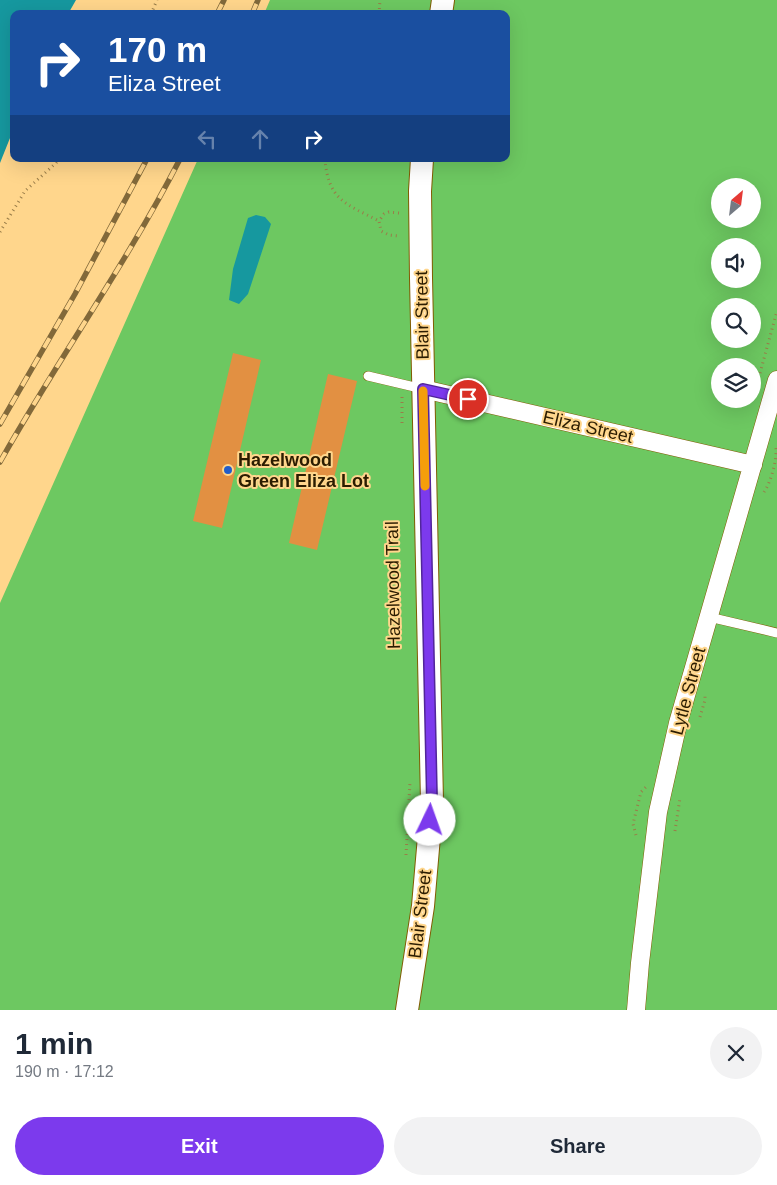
<!DOCTYPE html>
<html lang="en">
<head>
<meta charset="utf-8">
<style>
	body { margin:0; font-family:Arial,sans-serif; background:#f2f2f3; color:#1f2937; height:100vh; display:flex; flex-direction:column; font-size:19px; white-space:nowrap }
	* { box-sizing:border-box; margin:0 }
	p { font-size:16px; color:#747a83 }
	.icon { flex:none; width:28px; height:28px; fill:none; stroke:currentColor; stroke-width:2; stroke-linecap:round; stroke-linejoin:round }
	.map { position:relative; height:1010px; overflow:hidden }
	.panel { display:flex; flex-direction:column; background:#fff; flex:1 }
	.panel>* { flex:none }
	.hud { position:absolute; left:10px; top:10px; width:500px; height:152px; border-radius:10px; box-shadow:0 5px 20px #0002; background:#1a4fa0; color:#fff; overflow:hidden }
	.needle { width:32px; rotate:28deg }
	.controls { position:absolute; left:711px; top:178px; display:grid; gap:10px }
	.controls a { display:grid; place-items:center; width:50px; height:50px; border-radius:50%; background:#fff; box-shadow:0 5px 20px #0002; font-size:25px }
	.pin { position:absolute; display:grid; place-items:center; width:42px; height:42px; color:#fff; margin:-21px; border:2px solid #fff; border-radius:50%; box-shadow:0 1px 5px #0007 }
	.me { position:absolute; width:55px; margin:-28px; rotate:3deg; stroke-linejoin:round; filter:drop-shadow(0 0 4px #0008) }
	.turn { display:flex; align-items:center; gap:18px; height:105px; padding:0 15px; font-size:22px }
	.turn .icon { width:65px; height:65px; stroke-width:2.5 }
	.turn b { display:block; font-size:35px; line-height:42px }
	.lanes { display:flex; align-items:center; height:48px; padding:0 15px; background:#0003; justify-content:center; gap:25px; direction:ltr }
	.lanes .off { opacity:.35 }
	.round { display:grid; place-items:center; flex:none; width:52px; height:52px; border-radius:26px; background:#f2f2f3 }
	.overview { display:flex; align-items:center; justify-content:space-between; height:85px; padding:0 15px }
	h1 { font-size:30px; font-weight:700; line-height:38px }
	.action { display:flex; gap:10px; margin-top:auto; padding:10px 15px }
	.action a { flex:1; height:58px; border-radius:30px; background:#7c3aed; color:#fff; font-size:20px; font-weight:700; line-height:58px; text-align:center }
	.action a+a { background:#f2f2f3; color:#1f2937 }
	.map>svg:first-child { display:block }
</style>
</head>
<body>
<div class="map">
<svg width="777" height="1010" viewBox="0 0 777 1010">
	<rect width="100%" height="100%" fill="#ffd68c"/>
	<!-- green -->
	<path fill="#6dc861" fill-rule="evenodd" d="M270,0H777V1010H0V603L198,159H506V14H264ZM720,186H752V219H720ZM720,246H752V279H720ZM720,306H752V339H720ZM720,366H752V399H720Z"/>
	<!-- water -->
	<path fill="#16989f" d="M0,0H76L68,14H14V128L0,163Z
		M256,215L265,217L271,224L248,294L239,304L229,300L233,269L248,218Z"/>
	<!-- building -->
	<path fill="#e29042" d="M233,353L261,360L222,528L193,521Z
		M328,374L357,381L317,550L289,543Z"/>
	<g fill="none" stroke-linecap="round" stroke-linejoin="round">
		<!-- service casing -->
		<g stroke="#815c03" stroke-width="10">
			<path id="service" d="M368,376L423,389
				M709,617L777,633"/>
		</g>
		<!-- minor casing -->
		<g stroke="#815c03" stroke-width="19">
			<path id="minor" d="M423,389L753,465
				M636,1010L640,963L658,812L678,723L777,380"/>
		</g>
		<!-- tertiary casing -->
		<g stroke="#815c03" stroke-width="24">
			<path id="tertiary" d="M441,14L443,0
				M407,1010L423,906L432,802L421,278L420,191L422,159"/>
		</g>
		<!-- path -->
		<path stroke="#997d49" stroke-width="3" stroke-dasharray="1 4" stroke-linecap="butt" d="M151,14L157,0
			M379,14L380,0
			M325,159C328,200 346,204 379,221
			M399,213L389,212L384,214L379,221L381,231L389,235L399,236
			M0,232L25,191L56,163L59,159
			M760,373L777,311
			M402,397V423
			M764,492C771,482 777,460 776,448
			M700,717L705,700V694
			M675,831L680,798
			M636,835L633,824L641,792L646,787
			M406,855L410,782"/>
		<!-- service -->
		<use href="#service" stroke="#fff" stroke-width="9"/>
		<!-- minor -->
		<use href="#minor" stroke="#fff" stroke-width="18"/>
		<!-- tertiary -->
		<use href="#tertiary" stroke="#fff" stroke-width="22"/>
		<!-- rail casing -->
		<g stroke="#82693a" stroke-width="5.5">
			<path id="rail" d="M217,14L224,0
				M252,14L258,0
				M0,424L75,294L147,159
				M0,462C58,359 127,263 180,159"/>
		</g>
		<!-- rail -->
		<use href="#rail" stroke="#ffd68c" stroke-width="4" stroke-dasharray="11" stroke-linecap="butt"/>
	</g>
	<g fill="none" stroke-linecap="round" stroke-linejoin="round">
		<!-- route casing -->
		<g stroke="#51269a" stroke-width="12">
			<path id="route" d="M430,820L432,802L423,389L468,399"/>
		</g>
		<!-- route -->
		<use href="#route" stroke="#7c3aed" stroke-width="9"/>
		<!-- slow -->
		<path stroke="#f59e0b" stroke-width="9" d="M423,391L425,486"/>
	</g>
	<!-- markers -->
	<circle fill="#225dc9" stroke="#ffd68c" stroke-width="2" cx="228" cy="470" r="5"/>
	<g text-anchor="middle" stroke-width="4" stroke-linejoin="round" paint-order="stroke">
		<!-- street labels -->
		<g font-size="18" fill="#2b1c00" stroke="#ffd68c">
			<text transform="translate(422 315) rotate(-91)" y="6">Blair Street</text>
			<text transform="translate(588 427) rotate(13)" y="6">Eliza Street</text>
			<text transform="translate(393 585) rotate(-91)" y="6">Hazelwood Trail</text>
			<text transform="translate(688 691) rotate(-75)" y="6">Lytle Street</text>
			<text transform="translate(420 914) rotate(-83)" y="6">Blair Street</text>
		</g>
		<!-- poi labels -->
		<g font-size="18" font-weight="bold" fill="#2b1c00" stroke="#ffd68c" text-anchor="start">
			<text x="238" y="466">Hazelwood<tspan x="238" dy="21">Green Eliza Lot</tspan></text>
		</g>
	</g>
</svg>
<div class="controls">
<a><svg class="needle" viewBox="-14 -14 28 28"><path d="M0-13l5 13h-10z" fill="#e53935"/><path d="M0 13l5-13h-10z" fill="#747a83"/></svg></a>
<a><svg class="icon" aria-label="sound" viewBox="0 0 24 24"><path d="M4 9h4l5-4v14l-5-4H4zM17 9q2 3 0 6"/></svg></a>
<a><svg class="icon" aria-label="search" viewBox="0 0 24 24"><circle cx="10" cy="10" r="6"/><path d="M15 15l6 6"/></svg></a>
<a><svg class="icon" aria-label="layers" viewBox="0 0 24 24"><path d="M12 4l9 5-9 5-9-5zM3 14l9 5 9-5"/></svg></a>
</div>
<div class="pin" style="left:468px;top:399px;background:#d93025"><svg class="icon" aria-label="arrive" viewBox="0 0 24 24"><path d="M6 21V4h12l-3 4 3 4H6"/></svg></div>
<svg class="me" style="left:430px;top:820px" viewBox="-20 -20 40 40"><circle r="19" fill="#fff"/><path d="M0-13L10 11 0 6-10 11z" fill="#7c3aed"/></svg>
<div class="hud">
<div class="turn"><svg class="icon" aria-label="right" viewBox="0 0 24 24"><path d="M7 20v-9h11M14 6l5 5-5 5"/></svg><div><b>170 m</b>Eliza Street</div></div>
<div class="lanes"><svg class="icon off" aria-label="left" viewBox="0 0 24 24"><path d="M17 20v-9H6M10 6l-5 5 5 5"/></svg><svg class="icon off" aria-label="ahead" viewBox="0 0 24 24"><path d="M12 20V5M6 11l6-6 6 6"/></svg><svg class="icon" aria-label="right" viewBox="0 0 24 24"><path d="M7 20v-9h11M14 6l5 5-5 5"/></svg></div>
</div>
</div>
<section class="panel">
<div class="overview"><div><h1>1 min</h1><p>190 m · 17:12</p></div><a class="round"><svg class="icon" aria-label="close" viewBox="0 0 24 24"><path d="M6 6l12 12M18 6L6 18"/></svg></a></div>
<div class="action"><a>Exit</a><a>Share</a></div>
</section>
</body>
</html>
